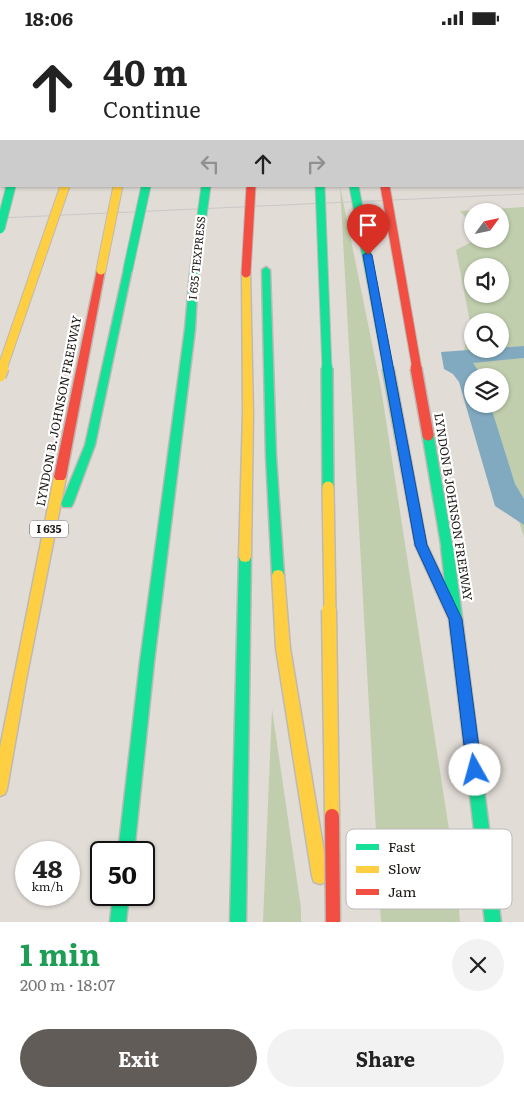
<!DOCTYPE html>
<html lang="en">
<head>
<meta charset="utf-8">
<style>
	body { margin:0; font-family:Literata,serif; background:#f2f2f2; color:#222; height:100vh; display:flex; flex-direction:column; font-size:19px; white-space:nowrap }
	* { box-sizing:border-box; margin:0 }
	p { font-size:16px; color:#767676 }
	.icon { flex:none; width:28px; height:28px; fill:none; stroke:currentColor; stroke-width:2; stroke-linecap:round; stroke-linejoin:round }
	.map { position:relative; height:887px; overflow:hidden }
	.panel { display:flex; flex-direction:column; background:#fff; flex:1 }
	.panel>* { flex:none }
	.hud { position:absolute; left:0px; top:0px; width:525px; height:152px; box-shadow:0 1px 4px #0004; background:#fff; color:#222; overflow:hidden }
	.needle { width:32px; rotate:57deg }
	.tools { position:absolute; left:464px; top:168px; display:grid; gap:10px }
	.tools a { display:grid; place-items:center; width:45px; height:45px; border-radius:50%; background:#fff; box-shadow:0 1px 4px #0004; font-size:25px }
	.speed { position:absolute; left:15px; top:806px; display:flex; gap:10px; font-size:25px; font-weight:700; text-align:center }
	.speed>* { display:grid; place-content:center; width:65px; height:65px; border-radius:50%; background:#fff; box-shadow:0 1px 4px #0004; line-height:1 }
	.speed small { font-size:12px; font-weight:400 }
	.speed .limit { border:2px solid #111; border-radius:8px; background:#fff; color:#111 }
	.pin { position:absolute; display:grid; place-items:center; width:42px; height:42px; color:#fff; margin:-51px -21px; border-radius:50% 50% 50% 0; rotate:-45deg; box-shadow:0 0 5px #0007 }
	.pin .icon { rotate:45deg }
	.me { position:absolute; width:55px; margin:-28px; rotate:353deg; stroke-linejoin:round; filter:drop-shadow(0 0 4px #0008) }
	.turn { display:flex; align-items:center; gap:18px; height:105px; padding:0 20px; font-size:22px }
	.turn .icon { width:65px; height:65px; stroke-width:2.5 }
	.turn b { display:block; font-size:35px; line-height:42px }
	.lanes { display:flex; align-items:center; height:48px; padding:0 20px; background:#0003; justify-content:center; gap:25px; direction:ltr }
	.lanes .off { opacity:.35 }
	.round { display:grid; place-items:center; flex:none; width:52px; height:52px; border-radius:26px; background:#f2f2f2 }
	.head { display:flex; align-items:center; justify-content:space-between; height:85px; padding:0 20px }
	h1 { font-size:30px; font-weight:700; line-height:38px; color:#1e9e55 }
	.cta { display:flex; gap:10px; margin-top:auto; padding:10px 20px }
	.cta a { flex:1; height:58px; border-radius:30px; background:#615c57; color:#fff; font-size:20px; font-weight:700; line-height:58px; text-align:center }
	.cta a+a { background:#f2f2f2; color:#222 }
	.status { display:flex; justify-content:space-between; align-items:center; height:35px; padding:0 25px; background:#fff; direction:ltr }
	.status svg { height:14px; fill:currentColor }
	.map>svg:first-child { display:block }
</style>
</head>
<body>
<div class="status"><b>18:06</b><svg viewBox="0 0 49 12"><path d="M0 12V9h3v3zM5 12V6h3v6zM10 12V3h3v9zM15 12V0h3v12zM26 1h20v11H26zM47 4h2v5h-2z"/></svg></div>
<div class="map">
<svg width="524" height="887" viewBox="0 0 524 887">
	<rect width="100%" height="100%" fill="#e2dcd6"/>
	<!-- green -->
	<path fill="#c0cead" fill-rule="evenodd" d="M340,151L381,353L456,840L460,887H381Z
		M524,172V502L481,369H500V341H472L464,316L470,287L456,215L477,204H500V176H472V190L460,176ZM472,231H500V259H472ZM472,286H500V314H472Z
		M272,674L301,873V887H263Z"/>
	<!-- water -->
	<path fill="#81aac1" d="M524,311V323L473,328L482,341H472V369H490L515,449L524,464V490L495,471L459,347L453,339L444,334L441,317Z"/>
	<g fill="none" stroke-linecap="round" stroke-linejoin="round">
		<!-- fast casing -->
		<g stroke="#beb9b4" stroke-width="3">
			<path id="fast" d="M86,0H92V1H86Z
				M180,0H186V1H180Z
				M219,0H225V1H219Z
				M255,0H261V1H255Z
				M321,0H327L328,1H322Z
				M341,0H347L348,1H342Z
				M377,0H383L384,1H378Z
				M425,0H431V1H425Z
				M128,231L132,234L95,410L73,469L71,472H63L61,469L85,410L124,234Z
				M266,232L270,235L276,421L284,540L282,544L278,545L274,544L272,540L266,421L262,235Z
				M194,236L198,239L195,294L154,627L134,818H118L140,627L185,294L190,239Z
				M421,505L425,506L445,548L441,512L443,508L447,507L451,508L453,512L501,887H485L449,584L415,510L417,506Z
				M245,517L249,518L251,522L246,887H230L239,522L241,518Z
				M113,860H129L126,887H110Z"/>
		</g>
		<!-- slow casing -->
		<g stroke="#beb9b4" stroke-width="3">
			<path id="slow" d="M120,0H126V1H120Z
				M147,0H153V1H147Z
				M0,145H1V149H0Z
				M246,235L250,238L253,378L251,522L249,526L245,527L241,526L239,522L243,378L242,238Z
				M60,438L64,439L66,442L26,645L7,754L5,759L0,761V713L54,442L56,439Z
				M278,535L282,536L284,540L290,613L328,841L326,847L320,849L314,847L312,841L276,613L272,540L274,536Z"/>
		</g>
		<!-- jam casing -->
		<g stroke="#beb9b4" stroke-width="3">
			<path id="jam" d="M61,0H67V1H61Z
				M101,232L105,235L66,442L64,445H56L54,442L97,235Z"/>
		</g>
		<!-- fast -->
		<use href="#fast" fill="#16e098" fill-rule="evenodd"/>
		<!-- slow -->
		<use href="#slow" fill="#ffcf43" fill-rule="evenodd"/>
		<!-- jam -->
		<use href="#jam" fill="#f24e42" fill-rule="evenodd"/>
		<!-- tram -->
		<path stroke="#c9c8c7" stroke-width="1" d="M0,183L524,159"/>
		<!-- fast-bridge-far1 casing -->
		<g stroke="#beb9b4" stroke-width="11" stroke-linecap="butt">
			<path id="fast-bridge-far1" d="M320,151L327,334
				M354,151L388,334
				M0,194L11,151
				M128,234L146,151
				M194,239L206,151"/>
		</g>
		<!-- fast-bridge casing -->
		<g stroke="#beb9b4" stroke-width="14" stroke-linecap="butt">
			<path id="fast-bridge" d="M327,333L328,452
				M388,333L421,510
				M428,400L447,512"/>
		</g>
		<!-- slow-bridge-far2 casing -->
		<g stroke="#beb9b4" stroke-width="11" stroke-linecap="butt">
			<path id="slow-bridge-far2" d="M101,235L118,151
				M2,334L65,151"/>
		</g>
		<!-- slow-bridge-far1 casing -->
		<g stroke="#beb9b4" stroke-width="14" stroke-linecap="butt">
			<path id="slow-bridge-far1" d="M0,341L3,333
				M328,452L330,576"/>
		</g>
		<!-- slow-bridge casing -->
		<g stroke="#beb9b4" stroke-width="17" stroke-linecap="butt">
			<path id="slow-bridge" d="M329,575L332,781"/>
		</g>
		<!-- jam-bridge-far2 casing -->
		<g stroke="#beb9b4" stroke-width="11" stroke-linecap="butt">
			<path id="jam-bridge-far2" d="M385,151L417,334
				M246,238L251,151"/>
		</g>
		<!-- jam-bridge-far1 casing -->
		<g stroke="#beb9b4" stroke-width="14" stroke-linecap="butt">
			<path id="jam-bridge-far1" d="M416,333L428,400"/>
		</g>
		<!-- jam-bridge casing -->
		<g stroke="#beb9b4" stroke-width="17" stroke-linecap="butt">
			<path id="jam-bridge" d="M332,781L333,887"/>
		</g>
		<!-- fast-bridge-far1 -->
		<use href="#fast-bridge-far1" stroke="#16e098" stroke-width="9"/>
		<!-- fast-bridge -->
		<use href="#fast-bridge" stroke="#16e098" stroke-width="11"/>
		<!-- slow-bridge-far2 -->
		<use href="#slow-bridge-far2" stroke="#ffcf43" stroke-width="9"/>
		<!-- slow-bridge-far1 -->
		<use href="#slow-bridge-far1" stroke="#ffcf43" stroke-width="11"/>
		<!-- slow-bridge -->
		<use href="#slow-bridge" stroke="#ffcf43" stroke-width="14"/>
		<!-- jam-bridge-far2 -->
		<use href="#jam-bridge-far2" stroke="#f24e42" stroke-width="9"/>
		<!-- jam-bridge-far1 -->
		<use href="#jam-bridge-far1" stroke="#f24e42" stroke-width="11"/>
		<!-- jam-bridge -->
		<use href="#jam-bridge" stroke="#f24e42" stroke-width="14"/>
	</g>
	<!-- route -->
	<path fill="#1a73e8" stroke="#114b97" d="M368,217L372,220L427,510L462,584L482,735L480,741L475,743L469,741L467,735L449,584L415,510L363,220Z"/>
	<g text-anchor="middle" stroke-width="4.5" stroke-linejoin="round" paint-order="stroke">
		<!-- far-street labels -->
		<g font-size="11" fill="#1b1713" stroke="#fff">
			<text transform="translate(197 223) rotate(-84)" y="4">I 635 TEXPRESS</text>
		</g>
		<!-- shield labels -->
		<rect fill="#fff" stroke="#5f5d5a" stroke-width="1" x="30" y="485.5" width="38" height="17" rx="4"/>
		<g font-size="11" font-weight="bold" fill="#1b1713">
			<text x="49" y="498">I 635</text>
		</g>
		<!-- street labels -->
		<g font-size="12" fill="#1b1713" stroke="#fff">
			<text transform="translate(59 376) rotate(-79)" y="4">LYNDON B. JOHNSON FREEWAY</text>
			<text transform="translate(453 472) rotate(81)" y="4">LYNDON B JOHNSON FREEWAY</text>
		</g>
	</g>
	<!-- legend -->
	<rect x="346" y="794" width="166" height="80" rx="8" fill="#fff" stroke="#bbb9b8" stroke-width="1"/>
	<rect x="356" y="809" width="23" height="6" fill="#16e098"/>
	<rect x="356" y="831" width="23" height="7" fill="#ffcf43"/>
	<rect x="356" y="854" width="23" height="6" fill="#f24e42"/>
	<g font-size="14" fill="#1b1713">
		<text x="388" y="817">Fast</text>
		<text x="388" y="839">Slow</text>
		<text x="388" y="862">Jam</text>
	</g>
</svg>
<div class="tools">
<a><svg class="needle" viewBox="-14 -14 28 28"><path d="M0-13l5 13h-10z" fill="#e53935"/><path d="M0 13l5-13h-10z" fill="#767676"/></svg></a>
<a><svg class="icon" aria-label="sound" viewBox="0 0 24 24"><path d="M4 9h4l5-4v14l-5-4H4zM17 9q2 3 0 6"/></svg></a>
<a><svg class="icon" aria-label="search" viewBox="0 0 24 24"><circle cx="10" cy="10" r="6"/><path d="M15 15l6 6"/></svg></a>
<a><svg class="icon" aria-label="layers" viewBox="0 0 24 24"><path d="M12 4l9 5-9 5-9-5zM3 14l9 5 9-5"/></svg></a>
</div>
<div class="speed"><div>48<small>km/h</small></div><div class="limit">50</div></div>
<div class="pin" style="left:368px;top:220px;background:#d93025"><svg class="icon" aria-label="arrive" viewBox="0 0 24 24"><path d="M6 21V4h12l-3 4 3 4H6"/></svg></div>
<svg class="me" style="left:475px;top:735px" viewBox="-20 -20 40 40"><circle r="19" fill="#fff"/><path d="M0-13L10 11 0 6-10 11z" fill="#1a73e8"/></svg>
<div class="hud">
<div class="turn"><svg class="icon" aria-label="ahead" viewBox="0 0 24 24"><path d="M12 20V5M6 11l6-6 6 6"/></svg><div><b>40 m</b>Continue</div></div>
<div class="lanes"><svg class="icon off" aria-label="left" viewBox="0 0 24 24"><path d="M17 20v-9H6M10 6l-5 5 5 5"/></svg><svg class="icon" aria-label="ahead" viewBox="0 0 24 24"><path d="M12 20V5M6 11l6-6 6 6"/></svg><svg class="icon off" aria-label="right" viewBox="0 0 24 24"><path d="M7 20v-9h11M14 6l5 5-5 5"/></svg></div>
</div>
</div>
<section class="panel">
<div class="head"><div><h1>1 min</h1><p>200 m · 18:07</p></div><a class="round"><svg class="icon" aria-label="close" viewBox="0 0 24 24"><path d="M6 6l12 12M18 6L6 18"/></svg></a></div>
<div class="cta"><a>Exit</a><a>Share</a></div>
</section>
</body>
</html>
